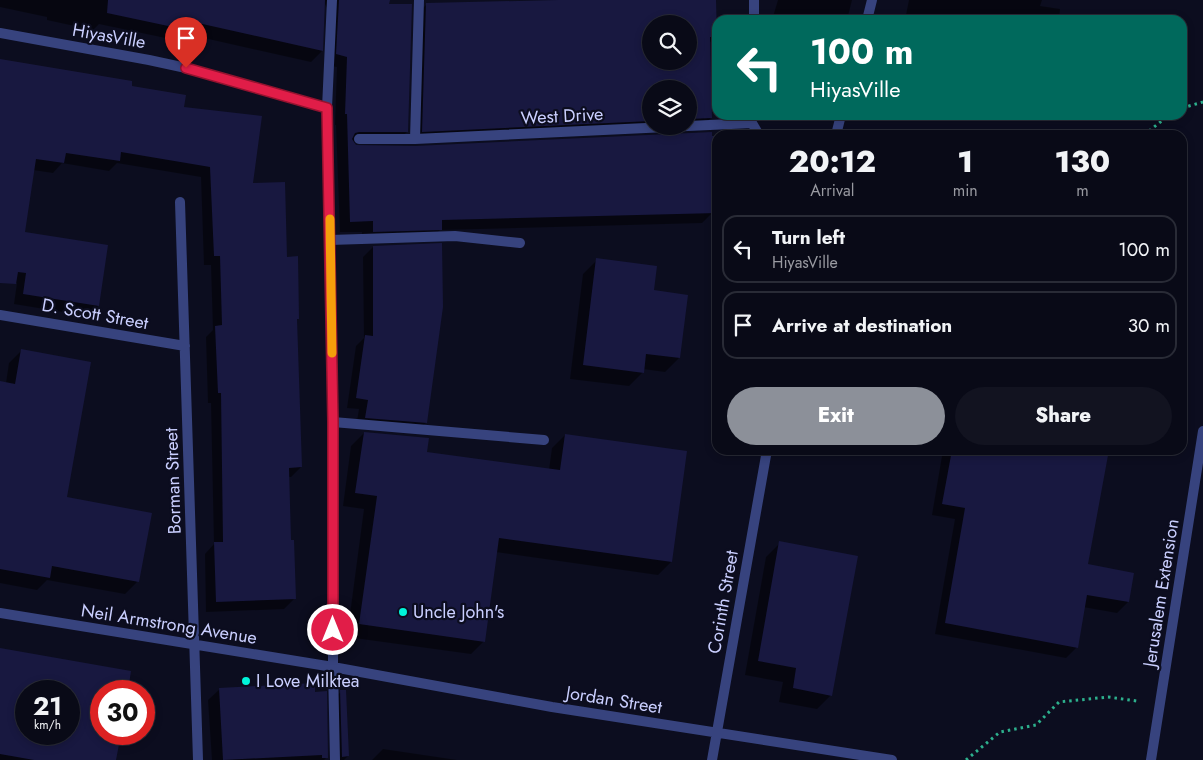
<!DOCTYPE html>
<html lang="en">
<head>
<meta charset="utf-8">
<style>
	body { margin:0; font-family:Jost,sans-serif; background:#121320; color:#f1f3f6; height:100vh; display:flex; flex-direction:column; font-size:19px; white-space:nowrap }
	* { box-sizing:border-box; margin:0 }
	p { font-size:16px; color:#999aa1 }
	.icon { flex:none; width:28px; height:28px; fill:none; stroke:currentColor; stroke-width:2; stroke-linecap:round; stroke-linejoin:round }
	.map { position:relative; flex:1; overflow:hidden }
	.panel { position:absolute; left:712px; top:130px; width:475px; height:325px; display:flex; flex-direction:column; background:#090a17; border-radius:15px; box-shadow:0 2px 8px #0003,0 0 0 1px #292b36 }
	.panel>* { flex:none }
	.hud { position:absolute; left:712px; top:15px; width:475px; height:105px; border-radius:15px; box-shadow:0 2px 8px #0003,0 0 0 1px #292b36; background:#00695c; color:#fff; overflow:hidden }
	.tools { position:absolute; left:642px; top:15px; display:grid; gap:10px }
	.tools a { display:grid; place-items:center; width:55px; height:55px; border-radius:50%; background:#090a17; box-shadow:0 2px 8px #0003,0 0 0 1px #292b36; font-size:25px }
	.speed { position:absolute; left:15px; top:680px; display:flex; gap:10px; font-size:25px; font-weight:700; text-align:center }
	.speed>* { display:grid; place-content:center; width:65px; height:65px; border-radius:50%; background:#090a17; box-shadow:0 2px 8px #0003,0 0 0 1px #292b36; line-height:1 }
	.speed small { font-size:12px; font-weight:400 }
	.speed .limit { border:8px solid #d22; background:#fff; color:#111 }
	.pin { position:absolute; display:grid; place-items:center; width:42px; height:42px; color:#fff; margin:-51px -21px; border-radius:50% 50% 50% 0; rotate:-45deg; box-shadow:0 0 5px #0007 }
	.pin .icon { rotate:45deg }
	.me { position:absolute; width:55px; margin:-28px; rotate:0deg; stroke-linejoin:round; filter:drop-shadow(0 0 4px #0008) }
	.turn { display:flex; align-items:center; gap:18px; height:105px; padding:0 15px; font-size:22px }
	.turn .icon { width:65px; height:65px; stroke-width:2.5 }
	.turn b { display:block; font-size:35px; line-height:42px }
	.eta { display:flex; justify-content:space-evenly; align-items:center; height:85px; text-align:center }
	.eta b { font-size:30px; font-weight:800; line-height:35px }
	.button { display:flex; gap:10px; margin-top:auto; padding:10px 15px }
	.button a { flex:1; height:58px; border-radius:30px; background:#8c9099; color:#fff; font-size:20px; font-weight:800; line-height:58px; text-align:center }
	.button a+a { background:#121320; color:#f1f3f6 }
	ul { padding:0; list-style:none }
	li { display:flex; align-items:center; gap:15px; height:68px; margin:0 10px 8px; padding:0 5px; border:2px solid #292b36; border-radius:15px }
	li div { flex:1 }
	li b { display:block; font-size:19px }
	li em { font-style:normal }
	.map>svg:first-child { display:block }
</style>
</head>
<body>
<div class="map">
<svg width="1203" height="760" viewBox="0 0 1203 760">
	<rect width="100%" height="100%" fill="#0c0d1f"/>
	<!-- shadow -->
	<path fill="#0007" fill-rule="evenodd" d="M0,0H388L407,132L396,142L350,143L359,147L713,212L702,223L440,230L430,240L362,242V232H340L336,125H335L337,67L326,65L329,12L324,2L322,51L311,62L182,33L175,40L99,24L93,30L47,20V17L0,7Z
		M607,0H715L716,37L709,43L711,118L701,127L413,141L416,15L426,5ZM651,24H689V61H651ZM651,89H689V126H651Z
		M778,0H852L847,20H772Z
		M909,0H1042L1040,6L1060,9L1059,20H905Z
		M0,60L130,87L183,108L252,184L286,258L298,318L295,321L301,467L291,477H288L290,541L294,599L284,609L206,612L205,554L214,544L211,403H208L206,337L213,330L211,265H204L201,177L117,163L109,171L62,163L53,173L33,170L23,233L98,306L87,316L14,304L17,283L0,280Z
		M373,247L426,423L416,432L356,427L359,409L347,408L356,346L364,338L363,257Z
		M597,260L652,291L679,358L665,372L643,369V372L629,386L570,379L583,274Z
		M22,350L65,498L137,582L125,594L47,580L37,590L0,583V382L6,383L9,363Z
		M364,433L426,453L549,470L552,448L565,435L686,452L671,562L658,575L496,552L484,641L471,654L347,637L364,509L343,506L351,446Z
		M943,450H1108L1086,565L1128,602L1117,613L1083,607L1077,647L1066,658L935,634L955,519L932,515Z
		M780,543L831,695L817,709L779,702L783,682L745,675L766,557Z
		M0,649L129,672L126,691H101V734H119L115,760H0ZM26,691H69V734H26Z
		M220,689L327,757L324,760H212L208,700Z
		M341,692L348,756L344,760H337L336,696Z
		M383,749L457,760H372Z"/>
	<!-- building -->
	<path fill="#181840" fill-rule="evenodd" d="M108,0H325L323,51L189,21L187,30L107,13Z
		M339,0H390L389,4H412L408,132H359L355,133L352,139L356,145L415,146L712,132V136H718V213L442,220V230L373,232V221L350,222L347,114H345L347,57L336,54Z
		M558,0H716L717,37H710L712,118L689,119V89H651V121L422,132L426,3ZM651,24H689V61H651Z
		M0,59L132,81V86L186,95L184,107L262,116L253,183L285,182L287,257L298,256L299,319H297L302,467L289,468L291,540H294L296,599L216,602L214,542H223L221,393H218L215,326L222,325L220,256H214L210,167L121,152L120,161L66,153L64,163L36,159L25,232L108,245L99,306L23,294L26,273L18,272L16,284L0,283Z
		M442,243L443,307L427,423L365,418L368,400L356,398L365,335L373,336V246Z
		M596,258L657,266L654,290L688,295L680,358L646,354L644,373L583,365Z
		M21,349L91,362L67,497L152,513L139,582L52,566L50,578L0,569V381L15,384Z
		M364,432L429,438L427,452L560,470L565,434L687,451L672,562L499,538L485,642L359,624L377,496L355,493Z
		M952,450H1109L1088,564L1134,573L1129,602L1087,595L1078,648L945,623L965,508L942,504Z
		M779,541L858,556L832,696L793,688L796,668L758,661Z
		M0,648L131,671L128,691H101V734H121L116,760H34L0,754ZM26,691H69V734H26Z
		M315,683V692L327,691L328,758H322V755L223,760L219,688Z
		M340,690H346L349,756L342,757Z"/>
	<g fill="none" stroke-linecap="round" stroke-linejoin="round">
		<!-- path -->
		<path stroke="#2db08d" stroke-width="3" stroke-dasharray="2.5 4" stroke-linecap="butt" d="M1182,108L1203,102
			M1144,135L1169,115
			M966,760L1000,732L1036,725L1059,702L1108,697L1137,701"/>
		<!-- service -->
		<path stroke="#37437e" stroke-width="10" d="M330,240L455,236L520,243
			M333,422L544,440"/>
		<!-- minor -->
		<path stroke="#37437e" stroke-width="10" d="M332,0L327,108L333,422V667L335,760
			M754,20V0
			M867,20L872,0
			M0,33L149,60L186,68L327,108
			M752,123L759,135
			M836,135L841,115
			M359,139H415L752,123
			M415,139L419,0
			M180,202L198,760
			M0,315L185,346
			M0,613L333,667L552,707L892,760
			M712,760L767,450
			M1151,760L1203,431"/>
	</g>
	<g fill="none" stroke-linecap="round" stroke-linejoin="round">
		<!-- route casing -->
		<g stroke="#92132f" stroke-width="12">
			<path id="route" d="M186,68L327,108L333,422V630"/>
		</g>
		<!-- route -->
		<use href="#route" stroke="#e11d48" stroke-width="9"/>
		<!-- slow -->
		<path stroke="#f59e0b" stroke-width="9" d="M330,219L332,353"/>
	</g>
	<!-- markers -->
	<g fill="#00f4db" stroke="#0c0d1f" stroke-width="2">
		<circle cx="403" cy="612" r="5"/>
		<circle cx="246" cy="681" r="5"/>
	</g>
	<g text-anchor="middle" stroke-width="4.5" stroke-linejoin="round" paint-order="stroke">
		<!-- street labels -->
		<g font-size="18" fill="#cacfff" stroke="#0c0d1f">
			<text transform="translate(109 36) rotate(10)" y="6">HiyasVille</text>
			<text transform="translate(562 116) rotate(-3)" y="6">West Drive</text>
			<text transform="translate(95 314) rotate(10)" y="6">D. Scott Street</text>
			<text transform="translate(173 481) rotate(-92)" y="6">Borman Street</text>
			<text transform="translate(1161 593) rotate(-81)" y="6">Jerusalem Extension</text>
			<text transform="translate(723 602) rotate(-80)" y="6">Corinth Street</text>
			<text transform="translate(169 624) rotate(9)" y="6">Neil Armstrong Avenue</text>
			<text transform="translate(614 700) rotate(9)" y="6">Jordan Street</text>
		</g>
		<!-- poi labels -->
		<g font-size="18" fill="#cacfff" stroke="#0c0d1f" text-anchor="start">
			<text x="413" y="618">Uncle John's</text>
			<text x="256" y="687">I Love Milktea</text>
		</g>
	</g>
</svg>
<div class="tools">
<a><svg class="icon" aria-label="search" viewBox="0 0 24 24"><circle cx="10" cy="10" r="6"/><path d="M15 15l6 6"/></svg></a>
<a><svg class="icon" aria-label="layers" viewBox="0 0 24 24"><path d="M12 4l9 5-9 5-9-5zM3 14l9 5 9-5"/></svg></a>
</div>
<div class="speed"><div>21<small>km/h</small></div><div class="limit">30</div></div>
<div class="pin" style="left:186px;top:68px;background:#d93025"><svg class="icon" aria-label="arrive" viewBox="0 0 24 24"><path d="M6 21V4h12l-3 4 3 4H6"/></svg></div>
<svg class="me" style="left:333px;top:630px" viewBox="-20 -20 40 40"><circle r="17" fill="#e11d48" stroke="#fff" stroke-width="3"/><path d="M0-11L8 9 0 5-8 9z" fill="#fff"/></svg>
<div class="hud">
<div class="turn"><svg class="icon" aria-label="left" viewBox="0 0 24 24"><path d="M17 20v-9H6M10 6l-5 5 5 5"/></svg><div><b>100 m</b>HiyasVille</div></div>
</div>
<section class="panel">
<div class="eta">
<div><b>20:12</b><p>Arrival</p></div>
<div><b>1</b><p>min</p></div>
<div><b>130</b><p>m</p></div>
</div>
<ul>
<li><svg class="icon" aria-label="left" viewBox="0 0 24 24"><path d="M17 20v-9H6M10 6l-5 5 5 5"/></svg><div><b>Turn left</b><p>HiyasVille</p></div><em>100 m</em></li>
<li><svg class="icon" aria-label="arrive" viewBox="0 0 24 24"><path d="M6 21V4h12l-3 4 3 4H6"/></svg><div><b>Arrive at destination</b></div><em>30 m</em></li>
</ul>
<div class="button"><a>Exit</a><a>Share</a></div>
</section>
</div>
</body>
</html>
